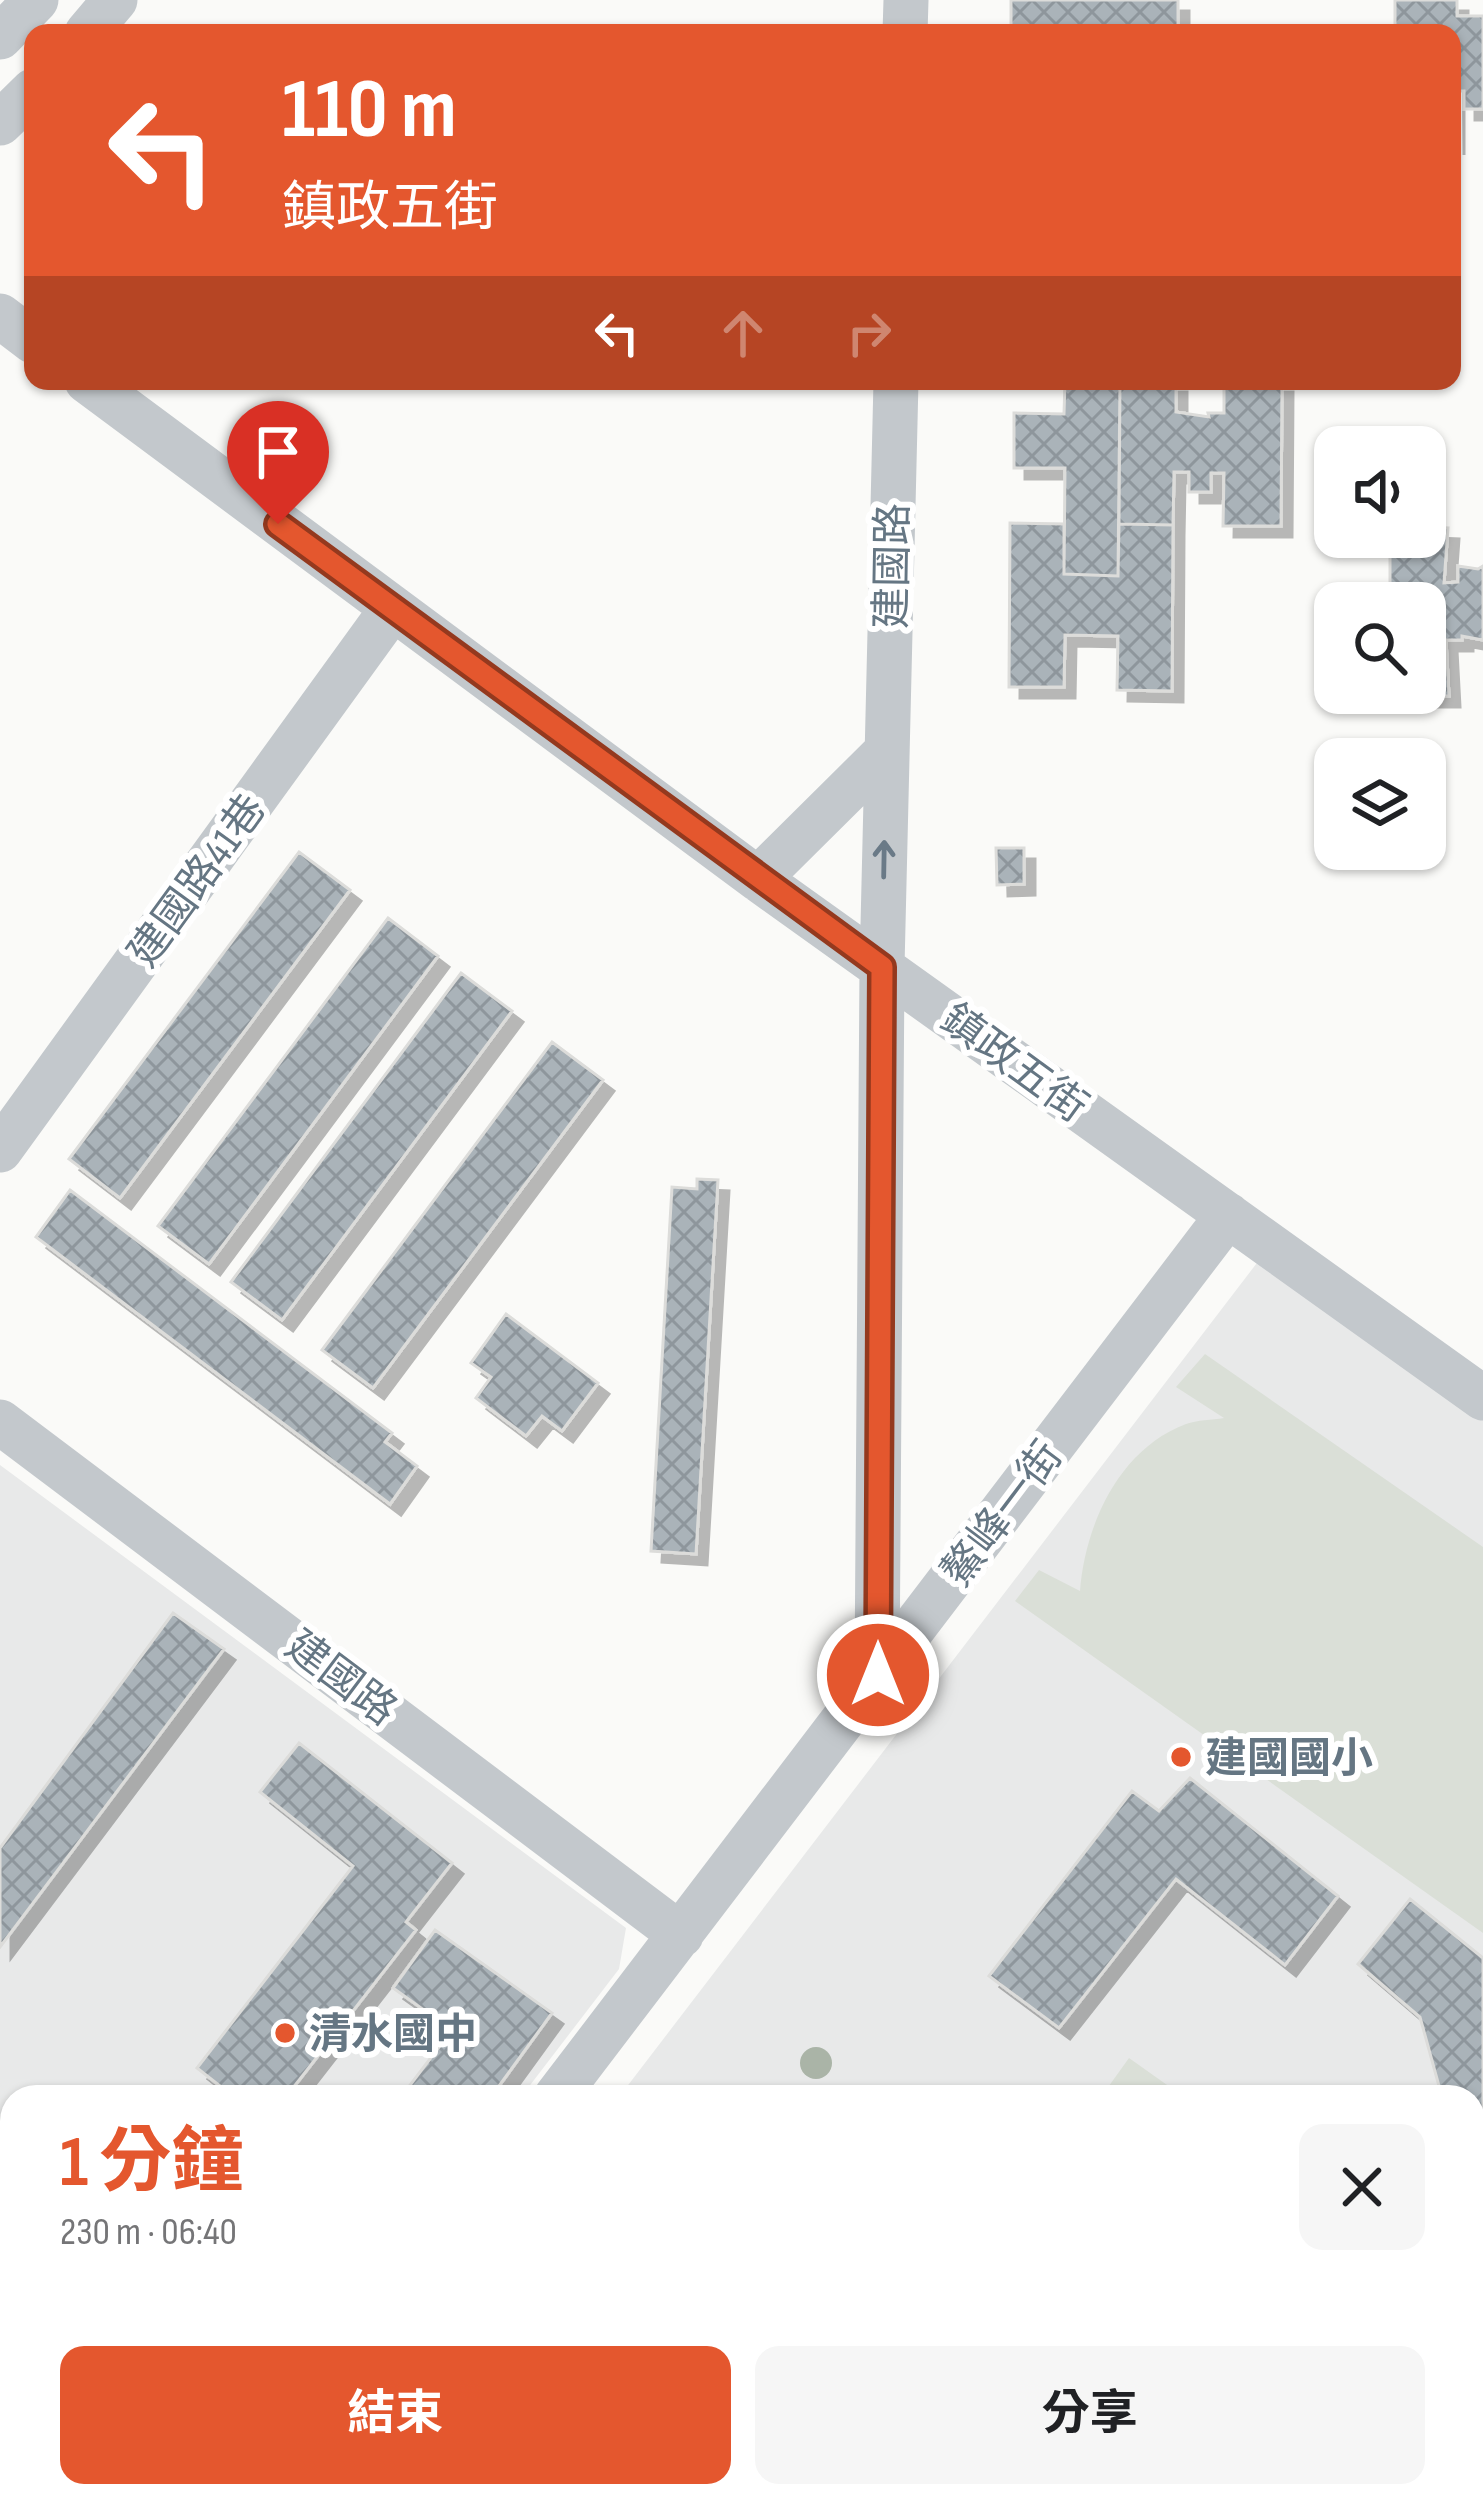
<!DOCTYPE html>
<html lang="zh-TW">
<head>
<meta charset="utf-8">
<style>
	body { margin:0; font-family:"Sofia Sans Condensed","Noto Sans TC",sans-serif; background:#f6f6f6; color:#202124; height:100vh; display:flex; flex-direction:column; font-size:45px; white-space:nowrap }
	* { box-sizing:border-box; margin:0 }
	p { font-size:39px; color:#757577 }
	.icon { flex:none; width:66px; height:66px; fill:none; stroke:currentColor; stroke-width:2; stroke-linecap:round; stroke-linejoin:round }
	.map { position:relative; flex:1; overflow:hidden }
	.details { position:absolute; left:0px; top:2085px; width:1485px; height:423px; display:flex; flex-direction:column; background:#fff; border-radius:36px 36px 0 0; box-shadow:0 3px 9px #0004 }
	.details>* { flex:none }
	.top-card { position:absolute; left:24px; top:24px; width:1437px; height:366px; border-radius:24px; box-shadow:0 3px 9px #0004; background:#e4572e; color:#fff; overflow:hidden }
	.controls { position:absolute; left:1314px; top:426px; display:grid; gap:24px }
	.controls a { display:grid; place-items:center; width:132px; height:132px; border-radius:24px; background:#fff; box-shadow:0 3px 9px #0004; font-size:60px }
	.pin { position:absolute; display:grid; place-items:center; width:102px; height:102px; color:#fff; margin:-123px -51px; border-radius:50% 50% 50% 0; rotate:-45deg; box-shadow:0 0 12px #0007 }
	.pin .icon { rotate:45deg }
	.me { position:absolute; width:132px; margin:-66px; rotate:0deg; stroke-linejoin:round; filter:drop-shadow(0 0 9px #0008) }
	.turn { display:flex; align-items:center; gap:42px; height:252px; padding:0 60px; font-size:54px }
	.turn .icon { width:156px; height:156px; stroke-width:2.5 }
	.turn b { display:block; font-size:84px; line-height:102px }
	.lanes { display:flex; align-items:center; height:114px; padding:0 60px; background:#0003; justify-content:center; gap:60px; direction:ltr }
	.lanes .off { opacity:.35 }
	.round { display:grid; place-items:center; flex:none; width:126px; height:126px; border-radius:24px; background:#f6f6f6 }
	.summary { display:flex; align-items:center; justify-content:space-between; height:204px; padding:0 60px }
	h1 { font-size:72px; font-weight:700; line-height:90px; color:#e4572e }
	.primary-button { display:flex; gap:24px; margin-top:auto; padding:24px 60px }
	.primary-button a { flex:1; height:138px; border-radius:24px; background:#e4572e; color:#fff; font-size:48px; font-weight:700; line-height:138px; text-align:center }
	.primary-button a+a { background:#f6f6f6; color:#202124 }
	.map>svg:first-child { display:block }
</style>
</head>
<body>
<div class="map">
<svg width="1483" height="2506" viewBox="0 0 1483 2506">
	<defs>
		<pattern id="building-cross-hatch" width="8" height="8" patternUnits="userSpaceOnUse" patternTransform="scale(3)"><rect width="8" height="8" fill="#aab3b9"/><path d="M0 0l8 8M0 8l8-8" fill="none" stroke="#8e969c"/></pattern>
		<filter id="shadow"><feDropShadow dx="11" dy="11" stdDeviation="0" flood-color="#0004"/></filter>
	</defs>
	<rect width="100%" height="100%" fill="#fafaf8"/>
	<!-- built -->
	<path fill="#e8e9e9" d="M1263,1255L1483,1417V2374L1473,2388V2097H619Z
		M0,1465L626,1928L619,1969L521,2097H12V2496H219L217,2506H0Z
		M330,2496H1394L1387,2506H328Z"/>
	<!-- grass -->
	<path fill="#dadfd7" d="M1205,1354L1483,1547V1933L1015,1601L1039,1570L1080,1591C1085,1525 1119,1449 1186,1424C1197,1420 1212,1420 1224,1418L1176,1387Z
		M1129,2058L1184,2097H1101Z"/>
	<!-- building -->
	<path fill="url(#building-cross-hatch)" stroke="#dcdcda" stroke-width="3" filter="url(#shadow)" d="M1011,0H1178V33H1011Z
		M1395,0H1457V16H1483V109H1464V91H1453V144L1452,33H1395Z
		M1065,381H1120L1118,576L1064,574L1065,468H1014V413L1064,414Z
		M1120,381H1176V412L1209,417L1208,413H1224V381H1282L1281,526H1223L1224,473H1211V492H1189V472H1174L1173,525L1119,524Z
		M1010,523L1064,524V574L1118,576L1119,524L1173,525L1172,691L1117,690L1118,636L1065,635L1064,687H1009Z
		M1425,527L1448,528L1444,583L1458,582V566L1478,569L1483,566V640L1462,636V640H1446L1449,696H1392L1425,693V603H1397V586H1390V552H1382V537H1425Z
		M996,848H1024V884L997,885Z
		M299,852L350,890L120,1198L69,1159Z
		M388,918L438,956L209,1264L158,1226Z
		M461,973L512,1011L282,1320L231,1282Z
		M552,1042L603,1080L373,1388L322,1350Z
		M697,1179L718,1180L696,1554L651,1551L672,1187L697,1189Z
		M70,1190L392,1433L385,1442L417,1466L390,1504L36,1237Z
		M506,1314L598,1383L562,1431L542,1416L526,1436L476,1398L491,1377L471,1363Z
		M173,1613L224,1649L0,1947V1848Z
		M299,1743L452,1863L406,1922L416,1930L286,2097H265L259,2092L255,2097H234L197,2068L353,1866L260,1792Z
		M1190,1778L1338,1896L1285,1965L1176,1879L1059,2028L989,1976L1132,1791L1159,1811Z
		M1410,1899L1483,1958V2202L1473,2216V2097H1442L1420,2017L1358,1964Z
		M435,1930L552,2013L491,2097H401L452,2030L393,1988Z
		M0,2302L12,2311V2438L0,2453Z
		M1155,2496H1272L1265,2506H1148Z"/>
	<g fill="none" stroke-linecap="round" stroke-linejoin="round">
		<!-- major casing -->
		<g stroke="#b5babe" stroke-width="63">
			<path id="major" d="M1471,2506L1483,2490"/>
		</g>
		<!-- minor -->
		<path stroke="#c3c8cc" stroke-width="45" d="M87,33L115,0
			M905,33L906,0
			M0,37L36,0
			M0,123L33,91
			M0,316L33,341
			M87,381L758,879L1483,1398
			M758,879L887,751
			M0,1150L392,609
			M0,1422L681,1935
			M877,1675L882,967L896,381
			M556,2097L1228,1215
			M251,2506L252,2496"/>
		<!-- major -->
		<use href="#major" stroke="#fff" stroke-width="57"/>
	</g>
	<!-- trees -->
	<circle fill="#aab4a7" cx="816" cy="2063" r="16"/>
	<!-- one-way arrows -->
	<defs><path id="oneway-shaft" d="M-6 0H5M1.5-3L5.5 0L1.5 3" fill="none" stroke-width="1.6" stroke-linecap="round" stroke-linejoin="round" transform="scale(3)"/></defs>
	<use stroke="#6a7a87" href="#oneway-shaft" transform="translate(884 859) rotate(-89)"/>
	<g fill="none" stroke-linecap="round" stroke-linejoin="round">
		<!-- route casing -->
		<g stroke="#94391e" stroke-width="30">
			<path id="route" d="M278,524L882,967L878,1675"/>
		</g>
		<!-- route -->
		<use href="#route" stroke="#e4572e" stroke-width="21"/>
	</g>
	<!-- markers -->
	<g fill="#e4572e" stroke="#fff" stroke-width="4.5">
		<circle cx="1181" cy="1757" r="12"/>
		<circle cx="285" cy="2033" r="12"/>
	</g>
	<g text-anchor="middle" stroke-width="12" stroke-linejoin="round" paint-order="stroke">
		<!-- street labels -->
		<g font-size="42" fill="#657683" stroke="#fff">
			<text transform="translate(891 566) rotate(-89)" y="15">建國路</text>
			<text transform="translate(196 880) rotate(-54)" y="15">建國路41巷</text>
			<text transform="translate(1015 1062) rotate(36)" y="15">鎮政五街</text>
			<text transform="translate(1001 1513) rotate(-53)" y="15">鰲峰一街</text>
			<text transform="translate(342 1677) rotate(37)" y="15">建國路</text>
		</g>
		<!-- poi labels -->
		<g font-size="42" font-weight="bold" fill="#657683" stroke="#fff" text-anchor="start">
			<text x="1205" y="1772">建國國小</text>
			<text x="309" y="2048">清水國中</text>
		</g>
	</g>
</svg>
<div class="controls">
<a><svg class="icon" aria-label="sound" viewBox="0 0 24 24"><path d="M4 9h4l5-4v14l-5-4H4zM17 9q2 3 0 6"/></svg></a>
<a><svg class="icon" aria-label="search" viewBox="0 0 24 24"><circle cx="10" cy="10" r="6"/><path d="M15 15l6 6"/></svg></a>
<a><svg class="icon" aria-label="layers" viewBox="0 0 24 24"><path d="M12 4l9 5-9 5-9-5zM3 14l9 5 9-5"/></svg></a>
</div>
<div class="pin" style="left:278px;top:524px;background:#d93025"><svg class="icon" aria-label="arrive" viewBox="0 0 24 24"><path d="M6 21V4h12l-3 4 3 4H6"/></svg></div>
<svg class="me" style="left:878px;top:1675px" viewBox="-20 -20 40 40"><circle r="17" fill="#e4572e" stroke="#fff" stroke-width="3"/><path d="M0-11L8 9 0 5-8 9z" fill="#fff"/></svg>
<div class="top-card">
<div class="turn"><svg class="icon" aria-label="left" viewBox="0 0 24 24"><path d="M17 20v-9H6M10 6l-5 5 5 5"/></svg><div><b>110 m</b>鎮政五街</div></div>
<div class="lanes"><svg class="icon" aria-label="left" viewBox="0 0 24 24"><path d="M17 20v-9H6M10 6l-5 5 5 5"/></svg><svg class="icon off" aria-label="ahead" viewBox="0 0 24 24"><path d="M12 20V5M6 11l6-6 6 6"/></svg><svg class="icon off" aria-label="right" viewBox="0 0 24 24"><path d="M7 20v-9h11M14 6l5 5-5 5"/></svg></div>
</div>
<section class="details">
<div class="summary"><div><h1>1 分鐘</h1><p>230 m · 06:40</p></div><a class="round"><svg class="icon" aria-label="close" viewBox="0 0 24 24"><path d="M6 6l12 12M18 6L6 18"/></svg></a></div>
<div class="primary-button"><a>結束</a><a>分享</a></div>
</section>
</div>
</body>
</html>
